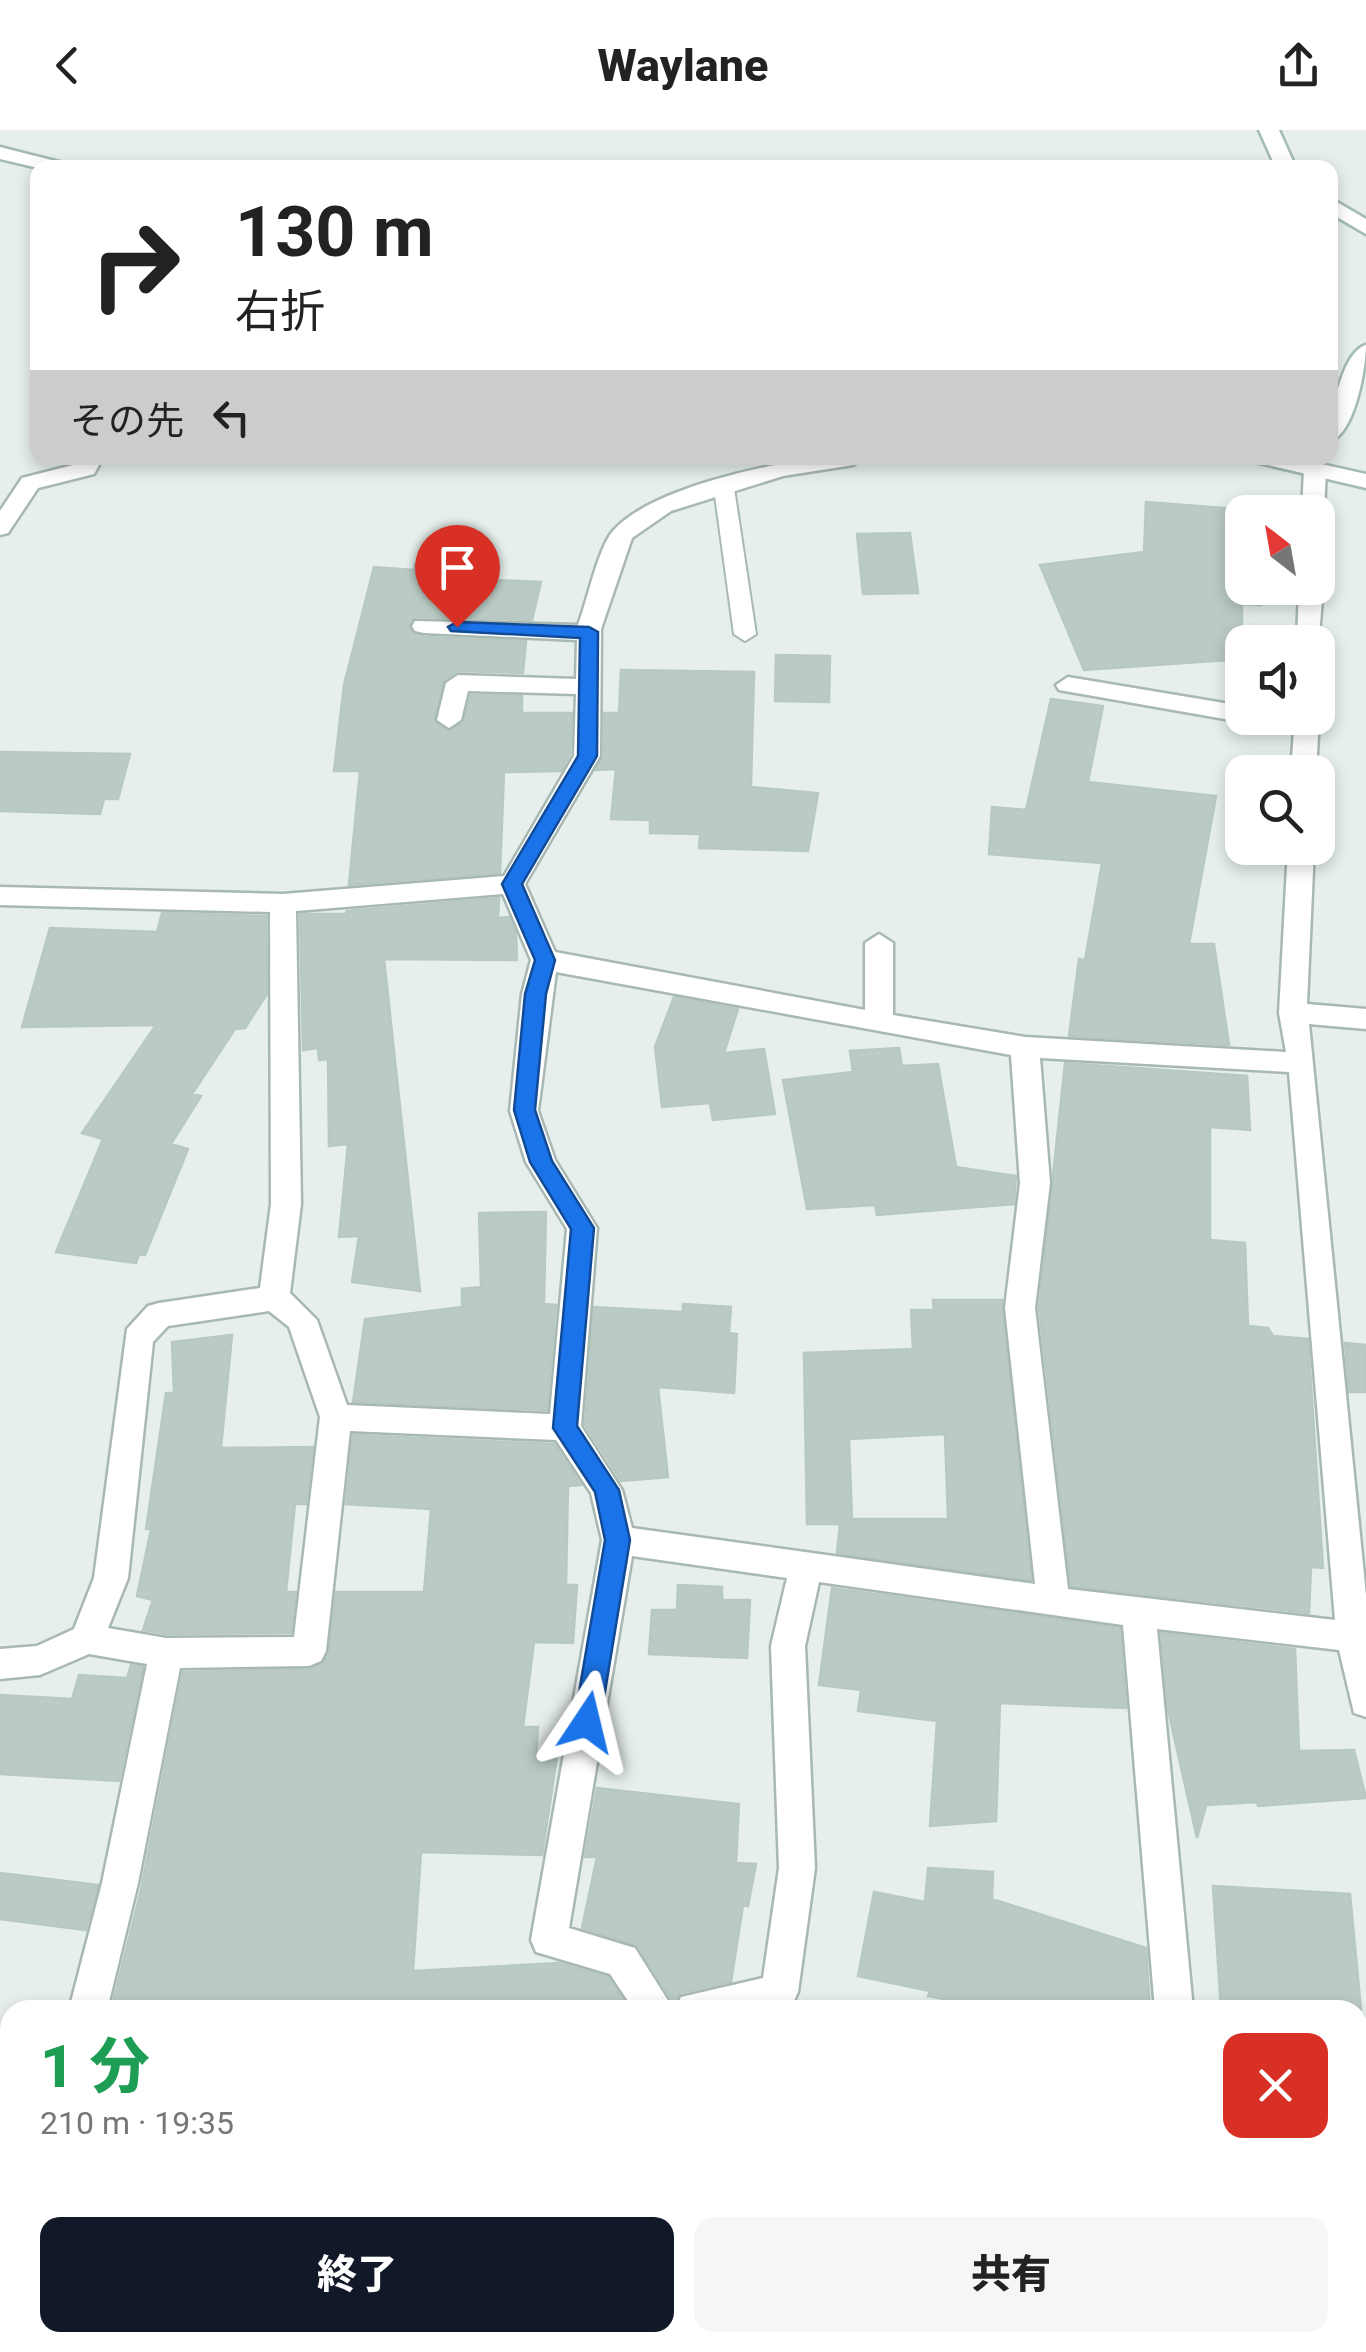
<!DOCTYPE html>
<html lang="ja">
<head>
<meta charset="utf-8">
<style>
	body { margin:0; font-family:Roboto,"Noto Sans JP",sans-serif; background:#f6f6f6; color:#222; height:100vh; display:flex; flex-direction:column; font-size:38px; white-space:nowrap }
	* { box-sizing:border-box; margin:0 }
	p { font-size:32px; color:#767676 }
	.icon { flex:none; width:55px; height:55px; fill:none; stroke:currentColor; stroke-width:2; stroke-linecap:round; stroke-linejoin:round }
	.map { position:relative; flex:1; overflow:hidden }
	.sheet { position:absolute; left:0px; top:1870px; width:1368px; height:352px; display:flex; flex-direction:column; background:#fff; border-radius:30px 30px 0 0; box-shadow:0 5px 15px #0003 }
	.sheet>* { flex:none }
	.banner { position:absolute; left:30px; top:30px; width:1308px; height:305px; border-radius:20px; box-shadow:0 5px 15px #0003; background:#fff; color:#222; overflow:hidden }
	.needle { width:65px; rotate:329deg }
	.tools { position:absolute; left:1225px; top:365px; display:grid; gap:20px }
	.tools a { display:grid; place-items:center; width:110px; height:110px; border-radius:20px; background:#fff; box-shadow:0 5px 15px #0003; font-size:50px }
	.pin { position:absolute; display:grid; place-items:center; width:85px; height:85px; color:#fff; margin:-102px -42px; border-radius:50% 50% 50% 0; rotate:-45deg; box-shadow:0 0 10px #0007 }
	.pin .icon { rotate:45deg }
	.me { position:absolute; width:110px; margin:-55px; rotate:10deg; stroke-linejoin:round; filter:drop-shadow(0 0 8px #0008) }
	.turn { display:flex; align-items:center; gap:35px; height:210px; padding:0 40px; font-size:45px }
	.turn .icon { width:130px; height:130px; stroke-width:2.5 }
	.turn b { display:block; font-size:70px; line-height:85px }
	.then { display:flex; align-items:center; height:95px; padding:0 40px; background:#0003; gap:20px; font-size:38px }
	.round { display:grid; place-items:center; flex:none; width:105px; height:105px; border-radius:20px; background:#f6f6f6 }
	.overview { display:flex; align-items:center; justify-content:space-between; height:170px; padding:0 40px }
	h1 { font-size:60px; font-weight:800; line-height:75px; color:#1e9e55 }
	.button { display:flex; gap:20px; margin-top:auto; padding:20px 40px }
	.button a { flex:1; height:115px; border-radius:20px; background:#111827; color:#fff; font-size:40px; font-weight:800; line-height:115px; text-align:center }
	.button a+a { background:#f6f6f6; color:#222 }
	header { display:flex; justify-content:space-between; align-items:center; height:130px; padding:0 40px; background:#fff; font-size:45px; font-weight:800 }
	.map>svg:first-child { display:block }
</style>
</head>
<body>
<header><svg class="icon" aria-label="back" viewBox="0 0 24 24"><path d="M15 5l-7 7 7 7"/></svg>Waylane<svg class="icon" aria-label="share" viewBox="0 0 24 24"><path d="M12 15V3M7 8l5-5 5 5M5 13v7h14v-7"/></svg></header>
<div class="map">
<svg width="1366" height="2222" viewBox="0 0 1366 2222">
	<rect width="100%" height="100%" fill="#e6efeb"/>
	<!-- building -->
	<path fill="#bbcac4" stroke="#b8c9c2" stroke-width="2.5" fill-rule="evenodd" d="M1146,372L1262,381L1242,382V458H1261V475L1242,474V529L1084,540L1040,435L1144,422Z
		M910,403L918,463L863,464L857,404Z
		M415,434L498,441L495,450L541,452L532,490L415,487L409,498L424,507L526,511L523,543L458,541L444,550L434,591L447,601L463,593L471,565L522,566V583H572L570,625L561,641L504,642L500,743L349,755L360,641H334L344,555L374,437L414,440Z
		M776,525L830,526L829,572L775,571Z
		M621,540L754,542L751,657L818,663L808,721L699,718L700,704L650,703V690L611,689L616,639L596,640L604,626V583H619Z
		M1051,569L1103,576L1088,652L1216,666L1189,814H1214L1229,915L1069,906L1079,829L1085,830L1102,733L989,724L992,677L1026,680Z
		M0,622L130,624L118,669H104L100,684L0,681Z
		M499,768L498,788L509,787L516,804L517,830L384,829L420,1161L352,1152L359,1106L339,1107L348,1014L329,1016L328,929L319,930L318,918L303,920L300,784H346L347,781Z
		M162,783L266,786L267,864L245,898L235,899L192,964L201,966L171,1014L188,1019L145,1125L139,1124L136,1133L56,1122L103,1009L82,1003L156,895L22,897L50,798L157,802Z
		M674,867L738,879L724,923L764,919L775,984L713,990L710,973L662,977L655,917Z
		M899,918L902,936L938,934L956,1037L1016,1046L1014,1074L877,1085L875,1075L807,1079L783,950L853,942L850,921Z
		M1065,933L1247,946L1250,1000L1210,997V1110L1245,1113L1248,1196L1268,1198L1273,1206L1308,1209L1323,1438L1311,1437L1309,1483L1071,1456L1039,1178Z
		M546,1082L544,1174L556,1175L547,1280L353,1272L365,1189L462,1177V1159L481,1157L479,1083Z
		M933,1170H1002L1031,1450L837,1423L840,1394H807L804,1223L913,1219L911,1180H934ZM945,1304L948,1389H852L849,1309Z
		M683,1174L731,1177L729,1203L737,1204L734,1263L658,1257L668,1347L621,1351L585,1295L594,1177L683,1182Z
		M232,1205L221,1318L313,1317L306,1374H295L286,1462H296L291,1503L166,1504L143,1500L153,1470L137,1466L151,1399H146L166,1263H174L172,1212Z
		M1345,1213L1366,1215V1262H1349Z
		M353,1305L554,1314L581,1355L568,1356L566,1455H577L573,1513L534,1512L523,1597H538L536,1627H557L542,1725L421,1722L413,1841L559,1833L608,1847L630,1880H111L141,1760L183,1542L310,1539L322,1534L329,1523L336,1462H424L431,1379L346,1374Z
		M678,1455L722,1457V1470H750L747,1528L649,1524L652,1480H677Z
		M832,1458L1120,1498L1126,1578L1000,1573L996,1691L930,1696L937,1591L858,1581L861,1560L819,1555Z
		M1161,1503L1295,1519L1299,1621L1354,1620L1366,1668L1258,1676L1257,1672L1208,1675V1669L1197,1708L1168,1580Z
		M131,1535L143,1537L119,1651L0,1644V1565L72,1569L79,1545L127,1548Z
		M597,1658L739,1674L736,1733L756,1734L748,1776L743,1775L731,1852L680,1863L674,1873L638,1816L582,1798L597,1727H585Z
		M928,1738L993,1742L992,1769L1146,1818L1150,1880H1005L928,1866L930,1861L858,1846L874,1762L925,1772Z
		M0,1743L98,1755L86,1800L0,1789Z
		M1213,1756L1350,1764L1361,1880H1221Z"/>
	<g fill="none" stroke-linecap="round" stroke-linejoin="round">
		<!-- lane casing -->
		<g stroke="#a8b8b2" stroke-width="4">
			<path id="lane" d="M724,352L734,358L756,504L745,511L734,504L714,358Z"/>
		</g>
		<!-- street casing -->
		<g stroke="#a8b8b2" stroke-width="5">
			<path id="street" d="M81,328H103L94,344L38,358L8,403L0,405V381L22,348L77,334Z
				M815,328H864L853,335L783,346L671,381L632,408L601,499L600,626L525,754L555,822L865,880V813L879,804L893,813V885L1025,907L1286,922L1279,883L1288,718H1314L1307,874L1366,879V899L1309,894L1366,1465V1587L1354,1583L1339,1520L1157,1499L1193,1880H1155L1123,1495L819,1452L805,1516L815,1738L798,1862L792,1875L778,1880H675L681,1867L763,1848L779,1738L771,1516L787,1448L632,1426L569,1798L635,1818L674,1880H634L610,1844L536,1822L531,1810L602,1410L591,1363L556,1310L350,1301L326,1521L321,1531L309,1536L180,1538L138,1753L107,1880H69L102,1753L147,1534L89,1524L40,1545L0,1549V1519L37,1516L74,1499L94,1448L127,1199L148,1176L159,1173L260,1158L271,1074L270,782L0,775V757L283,764L504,746L574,626L576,564L468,561L461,590L449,598L437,590L446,553L458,545L576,549L577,510L424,503L415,501L412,496L415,491L578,495C587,472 598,418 613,401C650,359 761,336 815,328ZM503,764L531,830L522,864L510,981L526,1032L567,1099L550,1284L347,1275L317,1190L290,1163L301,1074L296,781ZM556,842L1011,925L1020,1053L1005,1178L1035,1454L632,1398L622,1360L581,1296L597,1098L555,1030L538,981ZM1040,928L1289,942L1335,1490L1068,1459L1035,1178L1050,1053ZM269,1181L289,1197L320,1287L294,1507L166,1508L108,1498L128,1448L153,1212L168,1196Z
				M1315,332L1326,339L1324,382L1318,388V382H1302L1304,339Z
				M1318,452L1323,458L1318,517V512H1297L1299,458H1318Z
				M1068,547L1242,576V588H1252L1242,592L1059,560L1056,555Z
				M1318,585L1319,588L1316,642H1291L1294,600L1257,594L1254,588Z
				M1358,2000L1366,2003V2041L1358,2038Z
				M10,2101V2160L0,2164V2105Z
				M0,2172L10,2176V2212H19L10,2216L0,2212Z
				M34,2212H95L99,2222H38Z
				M544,2212H584L582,2222H542Z"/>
		</g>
		<!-- secondary casing -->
		<g stroke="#a4bbb3" stroke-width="5">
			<path id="secondary" d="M1259,0H1279L1296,38H1276Z
				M0,17L67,34L69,38H38L0,29Z
				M1330,68L1366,89V104L1330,83Z
				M1366,215C1366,237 1355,304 1330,311C1330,288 1341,222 1366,215Z
				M1256,328H1294L1366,344V358L1259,333Z"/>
		</g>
		<!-- lane -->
		<use href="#lane" fill="#fff" fill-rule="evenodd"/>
		<!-- street -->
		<use href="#street" fill="#fff" fill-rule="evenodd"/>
		<!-- secondary -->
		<use href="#secondary" fill="#fff" fill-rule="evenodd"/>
	</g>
	<!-- route -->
	<path fill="#1a73e8" stroke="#114b97" stroke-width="2.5" d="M457,492L589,497L598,502L597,626L522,754L555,830L546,864L535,980L552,1031L594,1098L577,1296L619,1360L630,1410L600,1592L596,1600L587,1603L577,1600L574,1592L605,1410L595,1362L553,1298L571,1099L530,1032L514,980L525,864L535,830L502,754L578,626L580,508L451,501L448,497Z"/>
</svg>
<div class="tools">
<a><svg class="needle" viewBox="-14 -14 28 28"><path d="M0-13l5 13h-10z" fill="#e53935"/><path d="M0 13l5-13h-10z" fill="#767676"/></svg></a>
<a><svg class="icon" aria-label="sound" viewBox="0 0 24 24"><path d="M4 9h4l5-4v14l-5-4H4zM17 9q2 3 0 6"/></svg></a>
<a><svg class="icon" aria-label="search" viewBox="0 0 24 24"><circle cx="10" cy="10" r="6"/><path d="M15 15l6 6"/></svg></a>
</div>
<div class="pin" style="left:457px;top:497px;background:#d93025"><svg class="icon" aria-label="arrive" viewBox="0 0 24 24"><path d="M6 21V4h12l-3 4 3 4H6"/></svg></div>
<svg class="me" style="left:587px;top:1592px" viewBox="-20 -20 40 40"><path d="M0-17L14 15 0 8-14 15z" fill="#1a73e8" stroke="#fff" stroke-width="4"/></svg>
<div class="banner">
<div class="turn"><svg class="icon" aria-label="right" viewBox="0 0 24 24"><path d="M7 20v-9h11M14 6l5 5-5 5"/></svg><div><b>130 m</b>右折</div></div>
<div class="then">その先<svg class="icon" aria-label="left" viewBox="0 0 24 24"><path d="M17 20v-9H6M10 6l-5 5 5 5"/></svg></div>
</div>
<section class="sheet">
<div class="overview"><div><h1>1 分</h1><p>210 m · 19:35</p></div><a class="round" style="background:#d93025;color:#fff"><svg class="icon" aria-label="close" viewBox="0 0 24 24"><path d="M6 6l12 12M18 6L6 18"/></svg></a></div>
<div class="button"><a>終了</a><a>共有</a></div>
</section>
</div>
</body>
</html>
